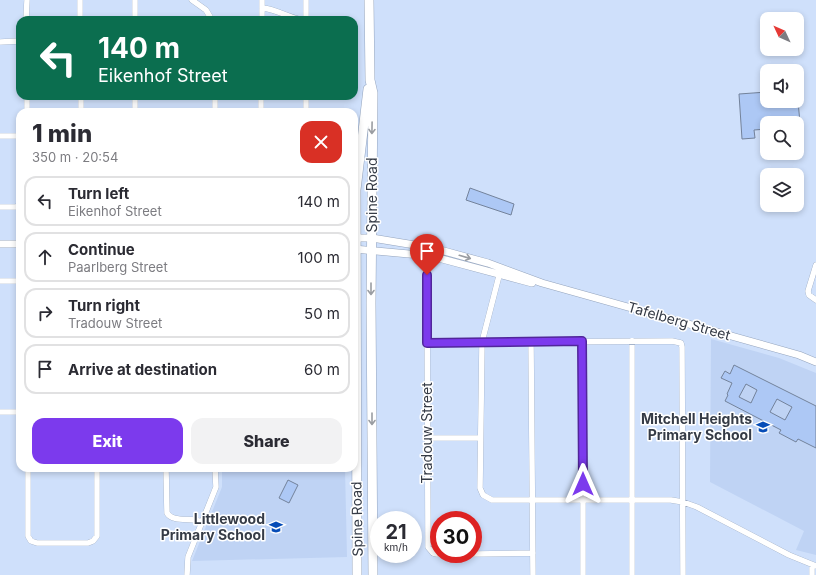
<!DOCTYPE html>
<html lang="en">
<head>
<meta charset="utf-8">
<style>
	body { margin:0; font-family:Inter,sans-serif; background:#f2f2f3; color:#2b2b33; height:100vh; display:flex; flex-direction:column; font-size:15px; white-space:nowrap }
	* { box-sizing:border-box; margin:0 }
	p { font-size:13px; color:#7c7c81 }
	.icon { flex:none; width:22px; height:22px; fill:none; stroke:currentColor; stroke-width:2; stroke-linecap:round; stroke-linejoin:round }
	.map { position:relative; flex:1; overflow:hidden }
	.panel { position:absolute; left:16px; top:108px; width:342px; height:364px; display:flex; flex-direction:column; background:#fff; border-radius:12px; box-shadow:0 2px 6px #0003 }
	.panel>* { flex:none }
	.hud { position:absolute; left:16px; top:16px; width:342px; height:84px; border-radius:12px; box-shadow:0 2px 6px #0003; background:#0b6e4f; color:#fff; overflow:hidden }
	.needle { width:26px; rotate:314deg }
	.controls { position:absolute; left:760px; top:12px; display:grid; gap:8px }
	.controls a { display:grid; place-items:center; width:44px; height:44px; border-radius:8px; background:#fff; box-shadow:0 2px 6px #0003; font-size:20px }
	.speed { position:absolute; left:370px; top:511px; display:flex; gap:8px; font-size:20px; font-weight:700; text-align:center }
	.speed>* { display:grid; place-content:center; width:52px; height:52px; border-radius:50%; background:#fff; box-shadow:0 2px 6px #0003; line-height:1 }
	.speed small { font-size:10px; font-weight:400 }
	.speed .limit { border:6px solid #d22; background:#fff; color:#111 }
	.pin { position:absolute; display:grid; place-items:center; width:34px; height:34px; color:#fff; margin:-41px -17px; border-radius:50% 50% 50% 0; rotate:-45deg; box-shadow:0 0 4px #0007 }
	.pin .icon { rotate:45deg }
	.me { position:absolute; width:44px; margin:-22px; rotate:0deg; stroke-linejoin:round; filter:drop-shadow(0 0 3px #0008) }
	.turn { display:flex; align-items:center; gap:14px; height:84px; padding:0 16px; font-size:18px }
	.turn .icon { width:52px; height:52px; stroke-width:2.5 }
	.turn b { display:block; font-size:28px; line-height:34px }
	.round { display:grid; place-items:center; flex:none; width:42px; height:42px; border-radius:12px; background:#f2f2f3 }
	.overview { display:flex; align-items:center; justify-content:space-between; height:68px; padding:0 16px }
	h1 { font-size:24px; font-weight:800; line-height:30px }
	.cta { display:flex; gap:8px; margin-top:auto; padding:8px 16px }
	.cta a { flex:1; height:46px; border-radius:12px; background:#7c3aed; color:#fff; font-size:16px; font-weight:800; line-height:46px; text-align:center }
	.cta a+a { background:#f2f2f3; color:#2b2b33 }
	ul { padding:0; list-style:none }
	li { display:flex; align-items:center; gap:12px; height:50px; margin:0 8px 6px; padding:0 8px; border:2px solid #e1e1e2; border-radius:12px }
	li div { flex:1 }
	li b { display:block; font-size:15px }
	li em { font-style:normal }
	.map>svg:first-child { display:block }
</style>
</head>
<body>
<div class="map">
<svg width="816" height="575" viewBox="0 0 816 575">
	<rect width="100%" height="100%" fill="#cfe0fb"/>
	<!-- built -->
	<path fill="#bfd3f4" d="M711,339L779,358L816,373V555L796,550L804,531L710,482Z
		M222,468H345L347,557L192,561L222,487Z"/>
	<!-- building -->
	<path fill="#adc8f5" stroke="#73829a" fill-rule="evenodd" d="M767,92V101H798L800,123H767V129L754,130L755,138L742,139L739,94Z
		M470,188L514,204L511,215L466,200Z
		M734,365L816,406V448L798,439L796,442L779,433L781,430L725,401L728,395L727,394L732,383L721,378L725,371L730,374ZM746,384L757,390L751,403L739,397ZM777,399L792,407L785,420L770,412Z
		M288,480L298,485L289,503L279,498Z"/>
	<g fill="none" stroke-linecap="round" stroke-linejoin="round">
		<!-- minor casing -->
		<g stroke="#94a4bd" stroke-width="6">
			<path id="minor" d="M80,0V20
				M135,0V20
				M192,0L206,10L212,20
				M306,0V20
				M262,8C277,9 288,18 303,20
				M26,20L27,0
				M262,20V0
				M0,42L20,41
				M27,96V112
				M81,96V112
				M135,96V112
				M215,96V112
				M306,96V112
				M261,112V96
				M0,136H20
				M0,207H16L20,205
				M816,265L808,291L809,295L816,300
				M500,272L482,342L480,488L483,495L492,500H671L683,502L697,507L789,555L816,566
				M427,275L428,547L433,553L437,554H467
				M0,281H20
				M583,341V575
				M632,341V575
				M531,342L533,575
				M427,343L672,341L681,343L682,347L683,575
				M0,412H20
				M427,438H480
				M28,468V536L31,541L37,543H88L93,541L97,536V468
				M166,468L167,513C173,523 192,517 202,522
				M473,554L533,553
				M812,565V575
				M187,575L188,557L216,487L215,468"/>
		</g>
		<!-- tertiary casing -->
		<g stroke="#94a4bd" stroke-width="8">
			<path id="tertiary" d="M354,238H372L433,248L488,263L542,283L799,355L816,362
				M0,244H20
				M354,249L431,256L532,283"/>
		</g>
		<!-- primary casing -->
		<g stroke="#94a4bd" stroke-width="10">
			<path id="primary" d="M369,0L370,80L373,93L371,303L373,575
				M357,575L356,190L368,89"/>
		</g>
		<!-- minor -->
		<use href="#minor" stroke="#fff" stroke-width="5.5"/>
		<!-- tertiary -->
		<use href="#tertiary" stroke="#fff" stroke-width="7"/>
		<!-- primary -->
		<use href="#primary" stroke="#fff" stroke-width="9"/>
	</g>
	<!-- one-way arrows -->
	<defs><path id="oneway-shaft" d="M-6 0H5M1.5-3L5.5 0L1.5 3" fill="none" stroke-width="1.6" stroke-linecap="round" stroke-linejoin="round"/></defs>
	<g stroke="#9a9da2">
		<use href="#oneway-shaft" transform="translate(372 128) rotate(91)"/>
		<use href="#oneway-shaft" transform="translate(465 257) rotate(16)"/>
		<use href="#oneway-shaft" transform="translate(371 289) rotate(90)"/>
		<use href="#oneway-shaft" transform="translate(372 419) rotate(90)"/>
	</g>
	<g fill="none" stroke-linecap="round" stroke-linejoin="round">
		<!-- route casing -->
		<g stroke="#51269a" stroke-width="10">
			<path id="route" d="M427,275V343L582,341L583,484"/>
		</g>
		<!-- route -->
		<use href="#route" stroke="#7c3aed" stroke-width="7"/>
	</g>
	<!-- icons -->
	<defs>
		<g id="school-bare" transform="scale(1.08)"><path d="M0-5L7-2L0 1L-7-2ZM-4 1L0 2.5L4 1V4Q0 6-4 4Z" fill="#064cb7" stroke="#fff" stroke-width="2.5" paint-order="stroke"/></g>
	</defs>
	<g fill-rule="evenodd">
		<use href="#school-bare" x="763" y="427"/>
		<use href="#school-bare" x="276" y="527"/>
	</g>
	<g text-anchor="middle" stroke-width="3" stroke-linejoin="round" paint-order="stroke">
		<!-- street labels -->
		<g font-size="14" fill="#353b46" stroke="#fff">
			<text transform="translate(372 195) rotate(-90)" y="5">Spine Road</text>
			<text transform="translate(679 321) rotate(16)" y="5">Tafelberg Street</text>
			<text transform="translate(427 433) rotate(-90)" y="5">Tradouw Street</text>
			<text transform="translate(357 519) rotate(-91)" y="5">Spine Road</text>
		</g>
		<!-- poi labels -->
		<g font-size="14" font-weight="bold" fill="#353b46" stroke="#fff" text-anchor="end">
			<text x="752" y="424">Mitchell Heights<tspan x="752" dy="16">Primary School</tspan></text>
			<text x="265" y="524">Littlewood<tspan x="265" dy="16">Primary School</tspan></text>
		</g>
	</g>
</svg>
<div class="controls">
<a><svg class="needle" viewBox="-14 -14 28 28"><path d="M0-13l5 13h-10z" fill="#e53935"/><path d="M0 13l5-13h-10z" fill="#7c7c81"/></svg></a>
<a><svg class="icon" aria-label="sound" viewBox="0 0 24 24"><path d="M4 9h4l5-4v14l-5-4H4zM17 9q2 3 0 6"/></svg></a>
<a><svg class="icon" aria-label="search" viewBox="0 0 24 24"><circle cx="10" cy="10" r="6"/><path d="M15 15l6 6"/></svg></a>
<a><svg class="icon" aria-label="layers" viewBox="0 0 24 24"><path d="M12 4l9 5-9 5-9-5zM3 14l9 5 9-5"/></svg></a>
</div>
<div class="speed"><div>21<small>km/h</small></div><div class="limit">30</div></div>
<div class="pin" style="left:427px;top:275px;background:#d93025"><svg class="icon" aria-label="arrive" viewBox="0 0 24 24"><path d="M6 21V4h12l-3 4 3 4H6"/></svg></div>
<svg class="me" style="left:583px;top:484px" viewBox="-20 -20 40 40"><path d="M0-17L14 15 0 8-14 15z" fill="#7c3aed" stroke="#fff" stroke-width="4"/></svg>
<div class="hud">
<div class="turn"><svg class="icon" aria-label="left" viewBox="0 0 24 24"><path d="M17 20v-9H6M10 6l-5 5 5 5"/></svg><div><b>140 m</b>Eikenhof Street</div></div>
</div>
<section class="panel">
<div class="overview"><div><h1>1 min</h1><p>350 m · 20:54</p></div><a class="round" style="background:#d93025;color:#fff"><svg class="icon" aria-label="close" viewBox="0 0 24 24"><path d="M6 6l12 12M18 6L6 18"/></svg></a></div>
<ul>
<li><svg class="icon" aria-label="left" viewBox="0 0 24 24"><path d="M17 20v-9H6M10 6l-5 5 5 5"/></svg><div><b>Turn left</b><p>Eikenhof Street</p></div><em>140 m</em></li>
<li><svg class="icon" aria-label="ahead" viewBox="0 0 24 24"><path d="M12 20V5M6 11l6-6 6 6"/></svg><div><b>Continue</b><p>Paarlberg Street</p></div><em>100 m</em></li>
<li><svg class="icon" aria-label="right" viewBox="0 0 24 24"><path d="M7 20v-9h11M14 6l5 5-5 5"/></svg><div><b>Turn right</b><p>Tradouw Street</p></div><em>50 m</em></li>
<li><svg class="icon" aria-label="arrive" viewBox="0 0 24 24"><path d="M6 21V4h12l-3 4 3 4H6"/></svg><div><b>Arrive at destination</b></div><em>60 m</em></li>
</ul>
<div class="cta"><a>Exit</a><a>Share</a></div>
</section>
</div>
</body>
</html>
